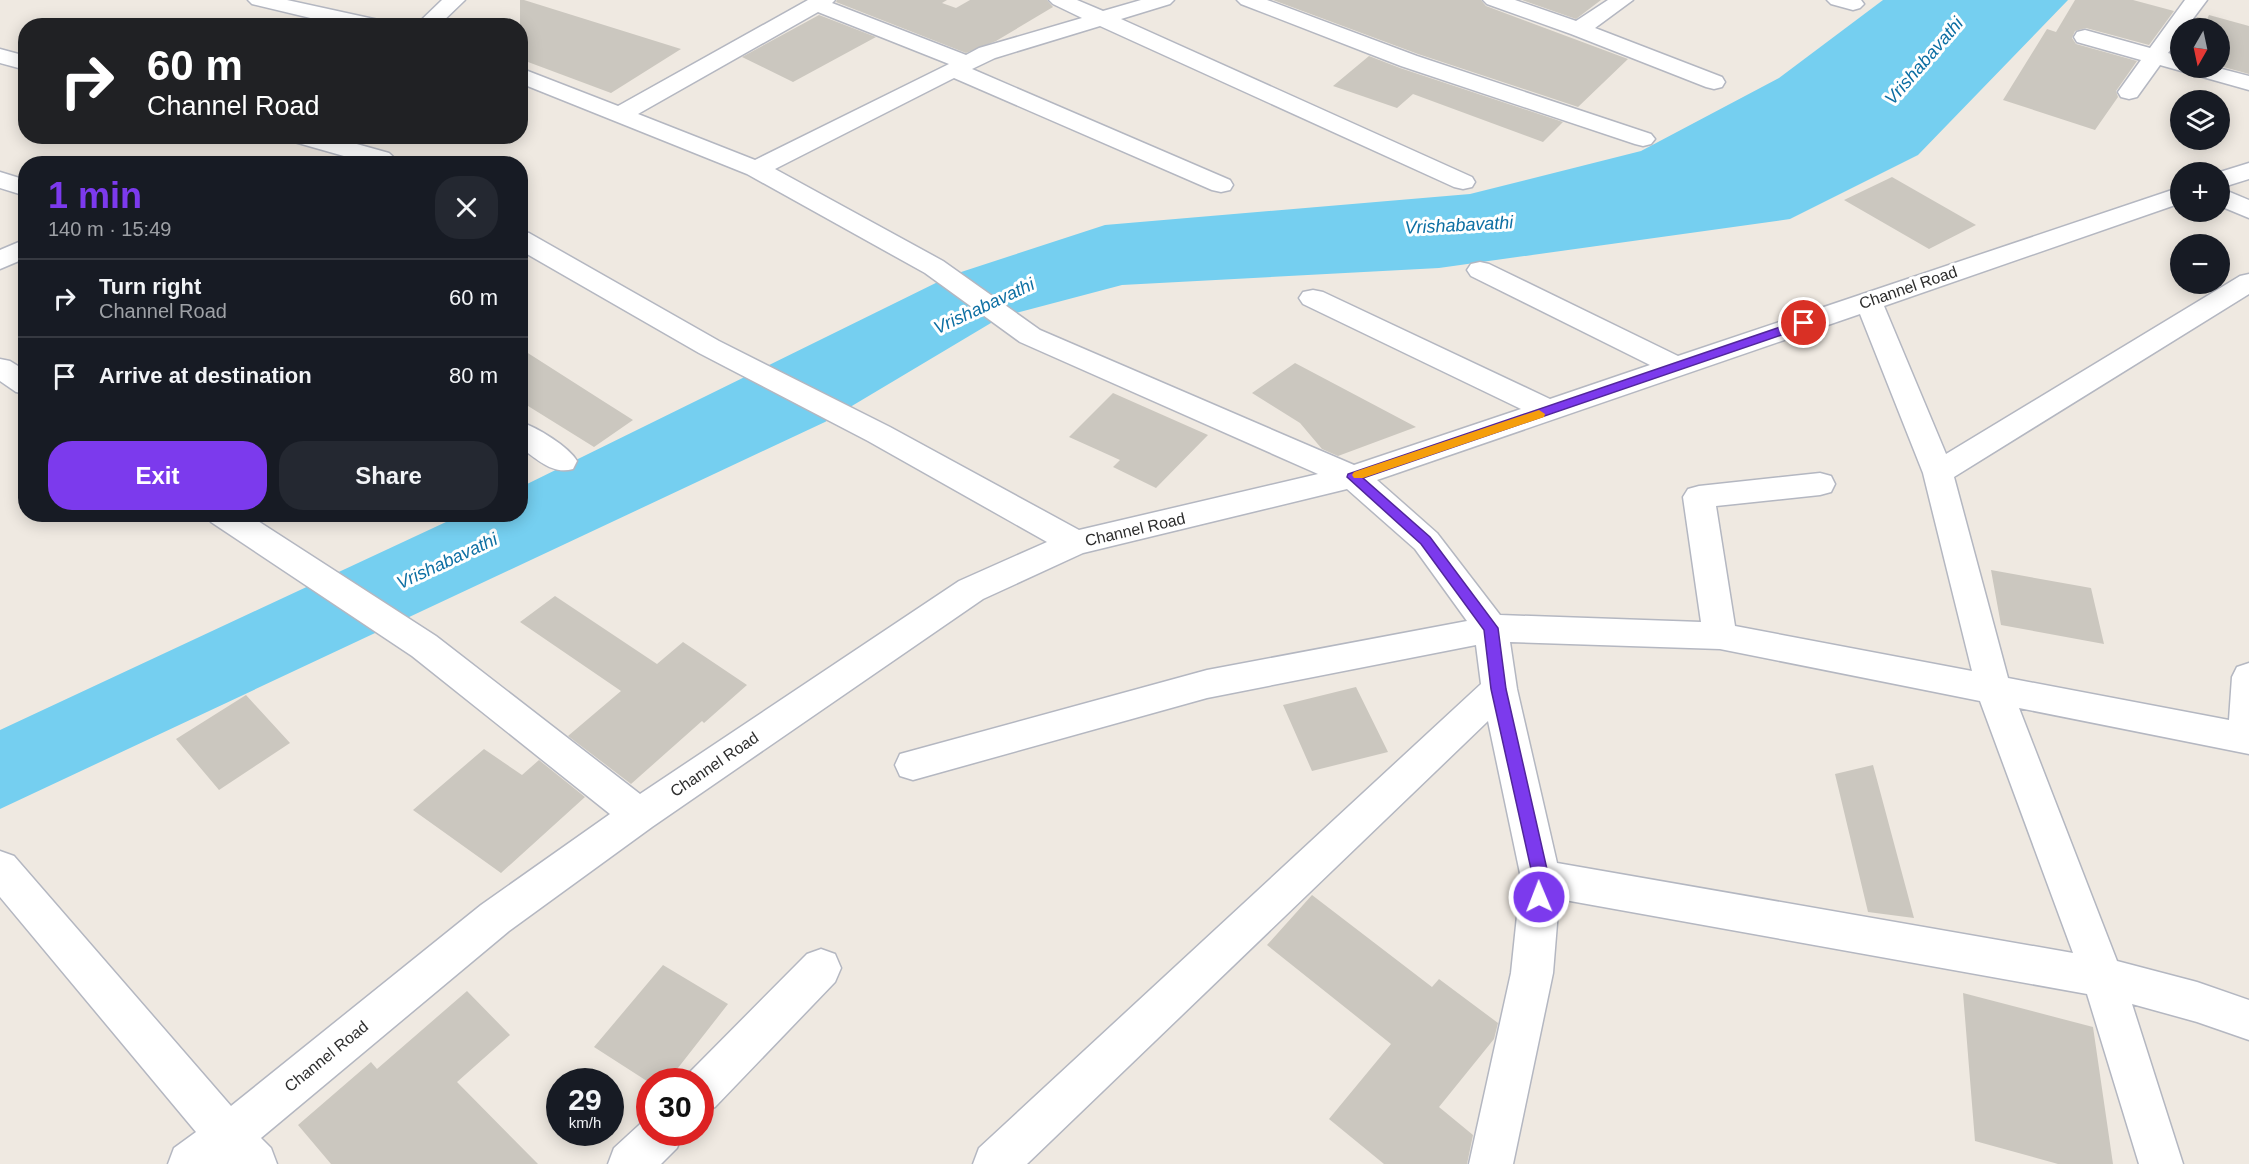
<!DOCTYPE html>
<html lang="en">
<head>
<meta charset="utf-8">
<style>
	body { margin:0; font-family:Arial,sans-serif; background:#242831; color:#f1f3f6; height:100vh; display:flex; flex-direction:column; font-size:22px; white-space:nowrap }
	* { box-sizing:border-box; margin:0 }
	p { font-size:20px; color:#9ea1a6 }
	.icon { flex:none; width:33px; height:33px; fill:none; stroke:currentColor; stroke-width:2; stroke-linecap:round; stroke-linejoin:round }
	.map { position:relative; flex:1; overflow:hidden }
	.details { position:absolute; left:18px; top:156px; width:510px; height:366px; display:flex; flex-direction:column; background:#171b24; border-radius:24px; box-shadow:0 3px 15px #0003 }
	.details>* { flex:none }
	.banner { position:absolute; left:18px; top:18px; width:510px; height:126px; border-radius:24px; box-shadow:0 3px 15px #0003; background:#202124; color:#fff; overflow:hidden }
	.needle { width:39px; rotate:189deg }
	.buttons { position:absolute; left:2170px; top:18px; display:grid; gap:12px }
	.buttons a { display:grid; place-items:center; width:60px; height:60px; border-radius:50%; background:#171b24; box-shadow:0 3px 15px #0003; font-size:30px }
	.speed { position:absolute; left:546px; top:1068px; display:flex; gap:12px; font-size:30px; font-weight:700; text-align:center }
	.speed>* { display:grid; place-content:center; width:78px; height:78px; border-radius:50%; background:#171b24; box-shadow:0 3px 15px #0003; line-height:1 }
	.speed small { font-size:15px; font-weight:400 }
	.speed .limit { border:9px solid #d22; background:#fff; color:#111 }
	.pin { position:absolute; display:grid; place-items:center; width:51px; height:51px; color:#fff; margin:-26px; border:3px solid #fff; border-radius:50%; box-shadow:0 2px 6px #0007 }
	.me { position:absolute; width:66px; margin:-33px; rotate:359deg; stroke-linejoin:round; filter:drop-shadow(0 0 4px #0008) }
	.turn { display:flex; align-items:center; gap:21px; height:126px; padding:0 30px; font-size:27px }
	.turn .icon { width:78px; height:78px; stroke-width:2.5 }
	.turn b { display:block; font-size:42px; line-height:51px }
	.round { display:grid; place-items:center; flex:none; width:63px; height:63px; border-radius:24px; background:#242831 }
	.head { display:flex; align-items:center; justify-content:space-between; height:102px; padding:0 30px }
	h1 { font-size:36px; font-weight:800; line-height:45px; color:#7c3aed }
	.button { display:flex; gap:12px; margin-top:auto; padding:12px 30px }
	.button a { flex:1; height:69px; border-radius:24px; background:#7c3aed; color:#fff; font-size:24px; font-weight:800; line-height:69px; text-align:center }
	.button a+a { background:#242831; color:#f1f3f6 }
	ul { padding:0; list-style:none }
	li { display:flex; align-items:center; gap:18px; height:78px; padding:0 30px; border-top:2px solid #363941 }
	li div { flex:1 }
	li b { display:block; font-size:22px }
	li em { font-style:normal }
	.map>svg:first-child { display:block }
</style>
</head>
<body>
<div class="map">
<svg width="2249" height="1164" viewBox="0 0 2249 1164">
	<rect width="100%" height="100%" fill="#efe9e1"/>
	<!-- water -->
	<path fill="#75cff0" d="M1883,0H2068L1918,155L1790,219L1439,268L1122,285L1001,317L825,422L0,809V730L461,515L520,514L521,487L952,275L1105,225L1470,194L1641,151L1779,78Z"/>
	<!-- building -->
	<path fill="#cbc7bf" d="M520,0H524L681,49L611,93L520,59Z
		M837,0H947L942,3L956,8L970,0H1047L1053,7L996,41L966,53L836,2Z
		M1273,0H1481L1486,6L1628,59L1578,107L1418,54Z
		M1522,0H1601L1576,19Z
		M2075,0H2133L2174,11L2149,45L2086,28L2075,31L2072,38L2076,44L2137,61L2116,91L2118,97L2095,130L2003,100L2047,29L2056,32Z
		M819,15L876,37L793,82L742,57Z
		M2209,15L2249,26V74L2220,66V28H2188L2197,17L2207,19Z
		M1369,56L1400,68L1563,122L1543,142L1413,94L1397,108L1333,86Z
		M1892,177L1976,225L1929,249L1844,200Z
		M520,348L603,401L633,420L594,447L520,401Z
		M1295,363L1416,427L1338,456L1322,449L1300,423L1252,393Z
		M1113,393L1208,435L1156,488L1113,467L1120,460L1069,437Z
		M1991,570L2091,588L2104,644L2001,625Z
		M555,596L657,664L683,642L747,685L704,723L702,721L631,784L568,736L621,691L520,622Z
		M1356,687L1388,752L1312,771L1283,705Z
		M246,695L290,743L219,790L176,739Z
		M484,749L522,775L539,760L585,797L501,873L413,810Z
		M1873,765L1914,918L1868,912L1835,774Z
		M1312,895L1432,987L1439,979L1498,1023L1494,1039L1439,1107L1473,1135L1467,1164H1384L1329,1119L1391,1044L1267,945Z
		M663,965L728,1004L667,1082L650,1083L594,1047Z
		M467,991L510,1035L457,1082L538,1164H331L298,1125L371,1062L377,1069Z
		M1963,993L2093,1027L2113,1164H2058L1975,1141Z"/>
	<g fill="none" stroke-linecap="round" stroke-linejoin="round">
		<!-- minor casing -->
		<g stroke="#b4b7c1" stroke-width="3">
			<path id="minor" d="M248,0H287L383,21L385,26H344L252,4Z
				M442,0H465L438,26H415Z
				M808,0H835L832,3L966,55L979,48L1082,18L1053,4L1049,0H1077L1103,11L1141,0H1174L1170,4L1121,19L1472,177L1475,182L1472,187L1463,189L1454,187L1100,26L995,58L972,69L1230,180L1233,185L1230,190L1221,192L1212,190L954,78L775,169L943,261L1040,330L1354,465L1521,409L1303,304L1299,298L1303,292L1313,290L1323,292L1550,399L1650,365L1471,276L1467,270L1471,264L1480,262L1489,264L1678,356L2181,187V203L1884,306L1946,454L2240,276L2249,274V294L1954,477L2008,678L2229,720L2232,677L2237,667L2249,663V754L2019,708L2117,961L2197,982L2249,1000V1040L2197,1022L2132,1004L2183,1164H2139L2087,994L1559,899L1553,973L1513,1164H1469L1511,973L1521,878L1488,721L1027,1164H973L979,1148L1481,684L1476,645L1207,698L913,780L900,776L895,765L900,754L1207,670L1467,621L1415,549L1347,489L1083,553L983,599L652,827L509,931L261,1138L271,1148L277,1164H168L174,1148L196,1132L0,897V851L14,856L231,1106L481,905L610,814L412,656L211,522L206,514H247L436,636L640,794L959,581L1047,542L868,441L699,353L520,250V231L529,233L719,341L890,427L1079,530L1318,474L1020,342L925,273L747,174L520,83V68L618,106ZM818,12L949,64L755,160L638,114ZM1860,314L1923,473L1972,671L1735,626L1716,506L1820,495L1831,492L1835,484L1831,476L1820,473L1699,486L1688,489L1683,497L1701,622L1500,615L1437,533L1377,480ZM1510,642L1720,649L1980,701L2073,953L1557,863L1517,689Z
				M1237,0H1267L1417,56L1651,134L1655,139L1651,144L1643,146L1635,144L1401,66L1241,4Z
				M1483,0H1515L1576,21L1608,0H1633L1595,28L1722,77L1725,82L1722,87L1714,89L1706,87L1571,34L1487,4Z
				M1827,0H1861L1864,4L1860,8L1853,10L1831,4Z
				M2185,0H2207L2186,28H2181V36L2168,53L2181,57V68H2218L2249,76V90L2160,65L2137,97L2129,99L2121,97L2118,92L2141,60L2077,42L2074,37L2077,32L2085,30L2150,48Z
				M0,49L26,56V70L0,63Z
				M287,136H328L389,153L401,164H372L291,141Z
				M2249,163V179L2220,188V172Z
				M0,172L26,180V196L0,188Z
				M2220,188L2249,200V218L2220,206Z
				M26,239V258L0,269V250Z
				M0,359L10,361L26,371V394L16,392L0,381Z
				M520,422C537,427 569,447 577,461L573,469C552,475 537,459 520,447Z
				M821,949L835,954L841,968L835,982L715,1107L700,1113V1082H683L685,1077L807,954Z
				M650,1115V1132H683L677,1148L661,1164H608L614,1148Z"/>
		</g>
		<!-- minor -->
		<use href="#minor" fill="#fff" fill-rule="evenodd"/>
	</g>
	<!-- route -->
	<path fill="#7c3aed" stroke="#51269a" stroke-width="1.5" d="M1804,319L1808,321V326L1363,478L1430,537L1498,628L1506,689L1549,878L1545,902L1539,904L1534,902L1531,897L1533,878L1491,689L1484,630L1421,544L1347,477L1348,474Z"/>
	<!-- slow -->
	<path fill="#f59e0b" d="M1539,410L1545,414L1544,417L1363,478H1354L1352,475L1354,472Z"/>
	<g text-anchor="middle" stroke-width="6" stroke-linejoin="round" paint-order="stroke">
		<!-- street labels -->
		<g font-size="16" fill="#2e2e2e" stroke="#fff">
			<text transform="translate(1908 287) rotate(-19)" y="6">Channel Road</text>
			<text transform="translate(1135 529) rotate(-13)" y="6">Channel Road</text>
			<text transform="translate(714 764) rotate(-34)" y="6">Channel Road</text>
			<text transform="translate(326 1056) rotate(-39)" y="6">Channel Road</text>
		</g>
		<!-- water labels -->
		<g font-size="18" font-style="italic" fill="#0d6fa3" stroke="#fff">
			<text transform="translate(1924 61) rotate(-49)" y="6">Vrishabavathi</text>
			<text transform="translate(1459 225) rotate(-3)" y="6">Vrishabavathi</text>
			<text transform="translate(984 306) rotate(-25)" y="6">Vrishabavathi</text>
			<text transform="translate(447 561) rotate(-25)" y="6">Vrishabavathi</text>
		</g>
	</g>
</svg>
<div class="buttons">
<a><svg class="needle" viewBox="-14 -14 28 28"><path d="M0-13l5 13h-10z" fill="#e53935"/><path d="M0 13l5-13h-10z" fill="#9ea1a6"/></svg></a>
<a><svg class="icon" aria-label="layers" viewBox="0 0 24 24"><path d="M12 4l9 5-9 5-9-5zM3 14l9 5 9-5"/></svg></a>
<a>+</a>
<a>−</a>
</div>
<div class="speed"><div>29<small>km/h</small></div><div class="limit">30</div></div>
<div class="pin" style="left:1804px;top:323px;background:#d93025"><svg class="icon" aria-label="arrive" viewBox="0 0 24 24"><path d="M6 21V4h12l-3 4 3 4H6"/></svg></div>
<svg class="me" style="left:1539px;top:897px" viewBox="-20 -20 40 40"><circle r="17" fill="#7c3aed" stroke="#fff" stroke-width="3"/><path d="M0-11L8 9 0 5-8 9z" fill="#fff"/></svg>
<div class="banner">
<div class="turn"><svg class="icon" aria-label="right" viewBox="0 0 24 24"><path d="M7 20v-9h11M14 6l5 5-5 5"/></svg><div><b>60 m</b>Channel Road</div></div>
</div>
<section class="details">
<div class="head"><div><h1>1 min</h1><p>140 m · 15:49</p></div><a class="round"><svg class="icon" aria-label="close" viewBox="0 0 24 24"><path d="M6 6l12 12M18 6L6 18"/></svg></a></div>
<ul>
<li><svg class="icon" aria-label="right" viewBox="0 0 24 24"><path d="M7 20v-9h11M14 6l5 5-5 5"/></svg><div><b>Turn right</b><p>Channel Road</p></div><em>60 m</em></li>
<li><svg class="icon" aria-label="arrive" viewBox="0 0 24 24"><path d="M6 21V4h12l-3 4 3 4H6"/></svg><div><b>Arrive at destination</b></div><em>80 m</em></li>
</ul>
<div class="button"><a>Exit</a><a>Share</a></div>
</section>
</div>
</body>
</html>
